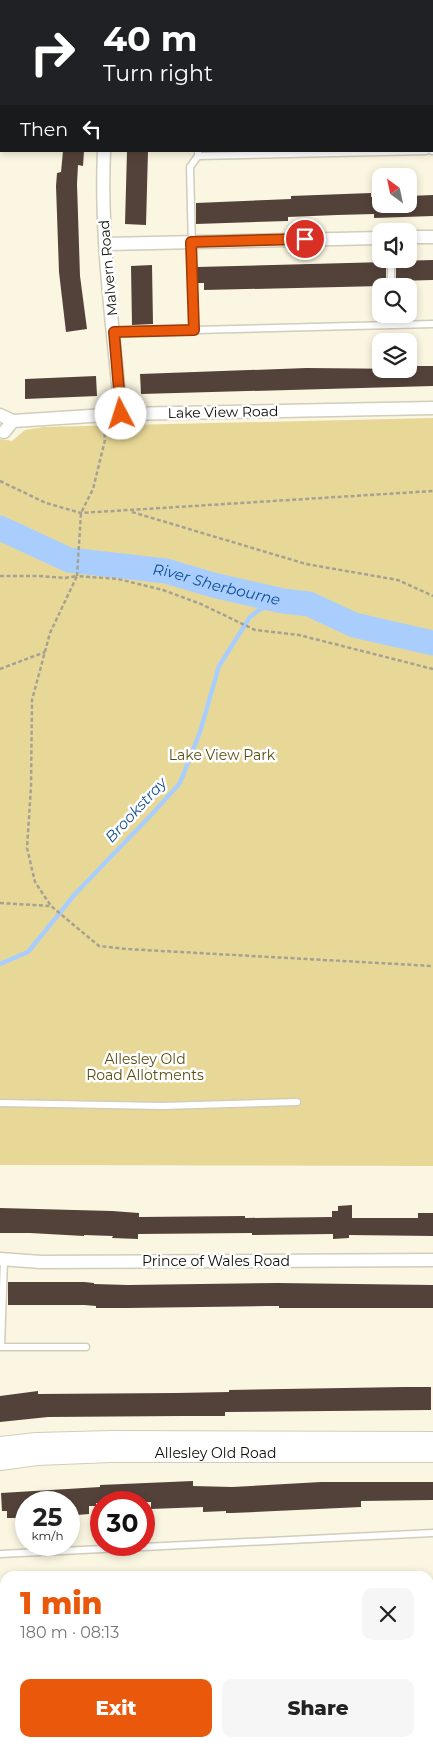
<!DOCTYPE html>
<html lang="en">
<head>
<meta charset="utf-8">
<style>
	body { margin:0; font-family:Montserrat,sans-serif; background:#f6f6f6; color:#222; height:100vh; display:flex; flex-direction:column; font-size:19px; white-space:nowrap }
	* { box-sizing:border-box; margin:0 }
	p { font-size:16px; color:#767676 }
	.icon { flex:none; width:28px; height:28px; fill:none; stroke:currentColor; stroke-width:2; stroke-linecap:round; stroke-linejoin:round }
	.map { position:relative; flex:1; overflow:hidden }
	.drawer { position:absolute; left:0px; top:1571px; width:434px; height:176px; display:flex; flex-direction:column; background:#fff; border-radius:15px 15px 0 0; box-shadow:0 2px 8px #0003 }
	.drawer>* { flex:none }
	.top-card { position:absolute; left:0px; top:0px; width:434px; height:152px; box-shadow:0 2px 8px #0003; background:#202124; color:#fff; overflow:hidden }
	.needle { width:32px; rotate:327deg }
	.controls { position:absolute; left:372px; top:168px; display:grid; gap:10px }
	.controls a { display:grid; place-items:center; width:45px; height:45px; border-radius:10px; background:#fff; box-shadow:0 2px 8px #0003; font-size:25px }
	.speed { position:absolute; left:15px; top:1491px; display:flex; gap:10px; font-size:25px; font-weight:700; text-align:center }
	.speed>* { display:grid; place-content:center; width:65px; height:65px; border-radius:50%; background:#fff; box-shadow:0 2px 8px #0003; line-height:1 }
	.speed small { font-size:12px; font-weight:400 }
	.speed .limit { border:8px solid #d22; background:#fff; color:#111 }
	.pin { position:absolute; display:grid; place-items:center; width:42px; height:42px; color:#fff; margin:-21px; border:2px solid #fff; border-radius:50%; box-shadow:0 1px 5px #0007 }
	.me { position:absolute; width:55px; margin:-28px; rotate:355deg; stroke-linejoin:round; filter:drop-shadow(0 0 4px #0008) }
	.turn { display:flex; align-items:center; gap:18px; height:105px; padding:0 20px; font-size:22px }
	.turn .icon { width:65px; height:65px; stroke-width:2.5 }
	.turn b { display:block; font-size:35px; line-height:42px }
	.then { display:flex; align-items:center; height:48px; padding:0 20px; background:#0003; gap:10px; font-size:19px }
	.round { display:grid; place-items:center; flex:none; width:52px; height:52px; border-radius:10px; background:#f6f6f6 }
	.headline { display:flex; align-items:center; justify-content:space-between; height:85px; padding:0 20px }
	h1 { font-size:30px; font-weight:800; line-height:38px; color:#ea580c }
	.cta { display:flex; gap:10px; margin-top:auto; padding:10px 20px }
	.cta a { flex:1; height:58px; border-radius:10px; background:#ea580c; color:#fff; font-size:20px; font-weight:800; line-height:58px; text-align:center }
	.cta a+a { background:#f6f6f6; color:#222 }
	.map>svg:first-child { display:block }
</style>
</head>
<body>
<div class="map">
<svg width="433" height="1747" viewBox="0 0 433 1747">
	<rect width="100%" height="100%" fill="#faf6e1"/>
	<!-- green -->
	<path fill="#e8d897" d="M433,418V1166L0,1165V439L12,441L25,430L43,427Z"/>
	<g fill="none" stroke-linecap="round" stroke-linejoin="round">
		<!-- stream -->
		<path stroke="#a9cefe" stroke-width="4.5" d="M0,964L28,952L76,893L151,815L180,783L200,732L219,666L250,617L259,610L283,601"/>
		<!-- river -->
		<path stroke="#a9cefe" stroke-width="25" id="s1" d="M0,528L69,560L166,571L213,585L283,601L309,604L354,625L433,643"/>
	</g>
	<!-- building -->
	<path fill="#53423a" d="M63,151H84L83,166L78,165L77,184L80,276L87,329L66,332L59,272L56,186L57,173L61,172Z
		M127,151H148L146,225L125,224Z
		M371,193V197H381V204H409V196L433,195V216L374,218V214L337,215L288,217V221L196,224V203L291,199V196Z
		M433,260V280L396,281V261Z
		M386,262V282H382V286L204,290V283H198L197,267Z
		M152,265L153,324L132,325L131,266Z
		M413,366H433V386L141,394L140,374L306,368L413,369Z
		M96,376L97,396L25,399V379Z
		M352,1205V1218H418V1213H433V1236L349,1235V1238L333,1239V1234L252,1235V1233L138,1234V1239L112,1238L113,1236L84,1235V1236L30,1233H0V1208L112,1211L139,1213V1217L245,1216V1218L332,1217V1211H338V1206Z
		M8,1282H84L94,1283V1284L128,1285L277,1283L433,1285V1308H279V1306H266L127,1308H96V1306L84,1305H8Z
		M404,1387H431V1410L225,1412V1416H181L48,1417L0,1422V1396L38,1391V1394L176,1393L229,1392V1390Z
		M193,1481V1486L232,1487L321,1482H433V1500L361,1501V1507L232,1513H226V1511L203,1512V1507L151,1509V1502L96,1503V1506H89V1514L77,1515L76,1507H69V1502H26V1510L19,1509V1518H7V1511H2L1,1493L100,1487V1485Z"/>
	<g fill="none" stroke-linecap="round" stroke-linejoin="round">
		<!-- service casing -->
		<g stroke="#d1cdb9" stroke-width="9">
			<path id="service" d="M432,151H433
				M198,156L426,151
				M391,259V286
				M392,314V325
				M194,330L190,167L198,156V151
				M114,332L433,324
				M0,1103L162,1106L297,1102
				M0,1347H86
				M1,1347L4,1260
				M0,1554L433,1533
				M429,1703H433
				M0,1731H5"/>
		</g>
		<!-- minor casing -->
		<g stroke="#d1cdb9" stroke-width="15">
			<path id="minor" d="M117,1V0
				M432,67H433
				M104,151C100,239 113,327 121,414
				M409,237H433
				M106,244L381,238
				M0,415L13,421L4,432
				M13,421L121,414L433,408
				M0,1259L41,1262L433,1260
				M429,1617H433
				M0,1644L5,1643
				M261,1742V1747"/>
		</g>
		<!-- secondary casing -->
		<g stroke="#d1cdb9" stroke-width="20">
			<g id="secondary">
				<path d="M0,1446L36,1442L112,1440L433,1441"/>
				<path id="s2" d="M0,1461L37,1456L111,1453H433"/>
			</g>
		</g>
		<!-- path -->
		<path stroke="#a5a293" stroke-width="2.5" stroke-dasharray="4 2.5" stroke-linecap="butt" d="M366,0V1
			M104,427L105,440L93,489L81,513L77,576L118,579L163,590L201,604L255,630L299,635L433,669
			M0,481L46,503L81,513L433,491
			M132,512L306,564L398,580L433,596
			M0,576H39L65,578L77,576L50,633L32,700L31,787L27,848L35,882L51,906L99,946L126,949L433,966
			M0,669L45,652
			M0,903L51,906"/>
		<!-- service -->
		<use href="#service" stroke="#fff" stroke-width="6"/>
		<!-- minor -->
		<use href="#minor" stroke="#fff" stroke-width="12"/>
		<!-- secondary -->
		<use href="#secondary" stroke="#fff" stroke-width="18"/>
	</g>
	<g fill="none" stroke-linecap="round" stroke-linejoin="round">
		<!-- route casing -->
		<g stroke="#983908" stroke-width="12">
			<path id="route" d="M121,414L114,332L194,330L191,242L305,239"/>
		</g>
		<!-- route -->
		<use href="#route" stroke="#ea580c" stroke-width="9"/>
	</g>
	<g text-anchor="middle" stroke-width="5" stroke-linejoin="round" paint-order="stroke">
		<!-- street labels -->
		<g font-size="14" fill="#0f0d07" stroke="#fff">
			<text transform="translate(108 268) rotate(-95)" y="5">Malvern Road</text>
			<text transform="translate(223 412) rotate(-1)" y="5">Lake View Road</text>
			<text x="216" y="1266">Prince of Wales Road</text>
			<text dy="5" stroke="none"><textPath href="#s2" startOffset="216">Allesley Old Road</textPath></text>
		</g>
		<!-- park labels -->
		<g font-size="14" fill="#5a4e13" stroke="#fff">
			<text x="222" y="760">Lake View Park</text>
			<text x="145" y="1064">Allesley Old<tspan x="145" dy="16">Road Allotments</tspan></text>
		</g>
		<!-- water labels -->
		<g font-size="15" font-style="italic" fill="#0e4d92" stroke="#fff">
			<text dy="5" stroke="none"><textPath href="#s1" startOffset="226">River Sherbourne</textPath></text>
			<text transform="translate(136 810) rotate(-47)" y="5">Brookstray</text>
		</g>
	</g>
</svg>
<div class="controls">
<a><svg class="needle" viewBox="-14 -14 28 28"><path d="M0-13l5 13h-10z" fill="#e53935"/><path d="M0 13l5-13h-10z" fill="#767676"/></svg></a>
<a><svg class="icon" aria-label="sound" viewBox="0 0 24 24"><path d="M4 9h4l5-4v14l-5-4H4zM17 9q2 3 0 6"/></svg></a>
<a><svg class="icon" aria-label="search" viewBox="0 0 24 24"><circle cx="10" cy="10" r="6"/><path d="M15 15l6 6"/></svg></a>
<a><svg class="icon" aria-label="layers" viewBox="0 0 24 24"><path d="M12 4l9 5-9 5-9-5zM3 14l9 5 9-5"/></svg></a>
</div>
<div class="speed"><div>25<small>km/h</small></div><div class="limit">30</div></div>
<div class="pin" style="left:305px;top:239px;background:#d93025"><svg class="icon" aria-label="arrive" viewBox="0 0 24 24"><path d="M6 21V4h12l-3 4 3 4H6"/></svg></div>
<svg class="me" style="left:121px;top:414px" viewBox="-20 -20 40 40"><circle r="19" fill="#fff"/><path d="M0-13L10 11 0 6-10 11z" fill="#ea580c"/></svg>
<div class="top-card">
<div class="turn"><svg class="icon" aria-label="right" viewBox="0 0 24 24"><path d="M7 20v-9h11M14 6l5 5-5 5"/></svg><div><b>40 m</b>Turn right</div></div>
<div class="then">Then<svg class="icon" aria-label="left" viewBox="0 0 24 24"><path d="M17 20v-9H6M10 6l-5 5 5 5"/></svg></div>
</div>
<section class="drawer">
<div class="headline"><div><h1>1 min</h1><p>180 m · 08:13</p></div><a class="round"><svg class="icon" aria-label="close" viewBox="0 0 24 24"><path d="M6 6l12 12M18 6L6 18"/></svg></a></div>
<div class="cta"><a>Exit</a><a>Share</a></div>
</section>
</div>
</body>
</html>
